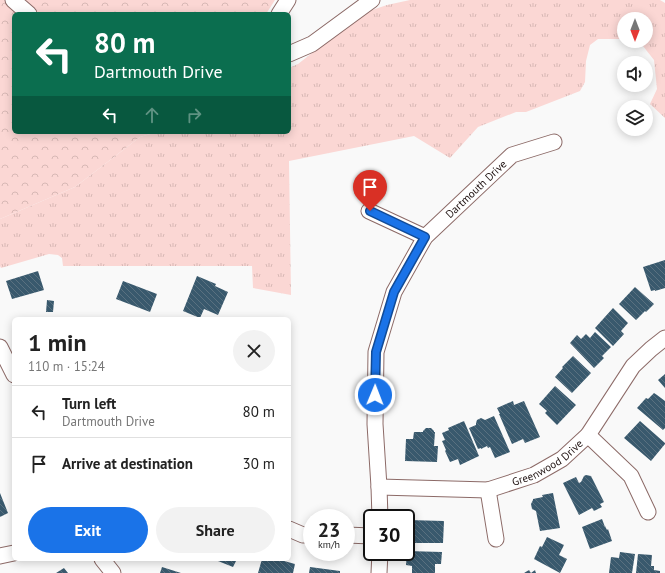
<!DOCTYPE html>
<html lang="en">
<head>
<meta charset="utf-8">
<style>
	body { margin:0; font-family:"PT Sans",sans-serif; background:#f2f2f2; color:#222; height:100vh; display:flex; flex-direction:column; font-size:15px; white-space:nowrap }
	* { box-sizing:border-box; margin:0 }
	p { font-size:13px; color:#767676 }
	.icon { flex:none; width:22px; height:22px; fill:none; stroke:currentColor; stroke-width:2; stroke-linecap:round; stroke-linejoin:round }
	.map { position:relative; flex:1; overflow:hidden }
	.drawer { position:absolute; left:12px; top:317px; width:279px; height:244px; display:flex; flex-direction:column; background:#fff; border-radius:6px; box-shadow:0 2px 10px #0003 }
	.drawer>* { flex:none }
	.banner { position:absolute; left:12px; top:12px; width:279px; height:122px; border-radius:6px; box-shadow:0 2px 10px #0003; background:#0b6e4f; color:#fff; overflow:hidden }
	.needle { width:26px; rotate:180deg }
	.tools { position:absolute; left:617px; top:12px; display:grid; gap:8px }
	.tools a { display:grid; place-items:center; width:36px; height:36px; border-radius:50%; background:#fff; box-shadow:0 2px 10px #0003; font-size:20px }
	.speed { position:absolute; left:303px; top:509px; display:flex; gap:8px; font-size:20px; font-weight:700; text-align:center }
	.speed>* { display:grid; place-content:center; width:52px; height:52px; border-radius:50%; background:#fff; box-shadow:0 2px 10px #0003; line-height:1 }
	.speed small { font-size:10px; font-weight:400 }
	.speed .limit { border:2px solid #111; border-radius:6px; background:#fff; color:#111 }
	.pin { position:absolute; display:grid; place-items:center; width:34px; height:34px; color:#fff; margin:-41px -17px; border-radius:50% 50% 50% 0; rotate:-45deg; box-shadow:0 0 4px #0007 }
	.pin .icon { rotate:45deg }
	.me { position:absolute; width:44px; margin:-22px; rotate:1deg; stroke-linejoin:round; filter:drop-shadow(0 0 3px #0008) }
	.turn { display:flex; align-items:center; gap:14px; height:84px; padding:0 16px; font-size:18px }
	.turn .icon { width:52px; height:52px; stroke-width:2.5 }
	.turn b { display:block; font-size:28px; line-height:34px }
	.lanes { display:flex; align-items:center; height:38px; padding:0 16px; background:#0003; justify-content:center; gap:20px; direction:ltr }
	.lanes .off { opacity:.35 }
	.round { display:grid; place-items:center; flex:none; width:42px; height:42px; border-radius:21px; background:#f2f2f2 }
	.headline { display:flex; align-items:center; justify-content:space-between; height:68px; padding:0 16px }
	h1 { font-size:24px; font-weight:600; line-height:30px }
	.primary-button { display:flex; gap:8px; margin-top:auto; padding:8px 16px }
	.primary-button a { flex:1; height:46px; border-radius:24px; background:#1a73e8; color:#fff; font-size:16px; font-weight:600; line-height:46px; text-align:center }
	.primary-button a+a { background:#f2f2f2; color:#222 }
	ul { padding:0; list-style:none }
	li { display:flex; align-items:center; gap:12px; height:52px; padding:0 16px; border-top:1px solid #e0e0e0 }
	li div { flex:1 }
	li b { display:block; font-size:15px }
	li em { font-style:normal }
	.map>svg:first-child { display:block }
</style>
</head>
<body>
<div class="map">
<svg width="665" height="573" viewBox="0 0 665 573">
	<defs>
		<pattern id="grass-tufts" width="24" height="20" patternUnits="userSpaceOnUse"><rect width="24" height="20" fill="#fbd7d4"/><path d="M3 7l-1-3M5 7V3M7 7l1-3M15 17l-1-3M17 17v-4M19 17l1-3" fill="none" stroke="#d7b8b5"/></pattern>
		<pattern id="forest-crowns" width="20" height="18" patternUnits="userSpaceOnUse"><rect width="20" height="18" fill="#fbd7d4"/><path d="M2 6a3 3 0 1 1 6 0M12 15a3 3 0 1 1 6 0" fill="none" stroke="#d7b8b5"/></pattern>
		<pattern id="building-back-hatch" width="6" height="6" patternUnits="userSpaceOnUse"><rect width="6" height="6" fill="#39596d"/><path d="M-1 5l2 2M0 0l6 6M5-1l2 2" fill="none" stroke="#5a7180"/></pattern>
	</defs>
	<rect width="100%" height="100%" fill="#f9f9f9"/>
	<!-- grass -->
	<path fill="url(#grass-tufts)" d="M410,0H660L665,3V118L650,104L657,89L654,60L643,46L634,41H646V19H624V39H598L590,45L586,61L585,82L580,91L526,112H516L478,127L450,158L414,136L289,161L291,295L253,288L252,266H63L62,258L58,255L49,254L1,268L0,266V219L75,187L140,137L157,132H289V68L298,64L357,18L372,10L387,5Z"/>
	<!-- forest -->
	<path fill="url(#forest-crowns)" d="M0,0H275L266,14H14V132H157L140,137L75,187L0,219Z"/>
	<!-- building -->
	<path fill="url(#building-back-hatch)" d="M665,260V288L655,291V290L651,291L643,267Z
		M38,271L44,290L12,299L6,281Z
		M197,276L216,284L215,286L228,292L218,315L204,309L200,318L183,311Z
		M123,281L157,294L150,312L116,299Z
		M635,287L654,304L646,312L645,311L636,320L619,304Z
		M47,300L54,301L53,312H46Z
		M613,308L628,323L621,331L624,334L613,346L595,328Z
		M595,332L611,347L602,356L604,358L594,368L570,343L577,335L581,339L586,334L590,338Z
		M573,356L591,373L572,393L555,377L563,368L562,367Z
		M665,374V388L658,380Z
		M555,386L576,405L557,425L545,413L547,411L539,404Z
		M654,393L657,395L665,401V428L663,430L637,408L646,398L648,399Z
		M513,401L514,405L524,401L540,437L525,443L523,439L512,444L499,414H500L497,408Z
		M494,416L510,452L495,458L490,447L488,448L487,446L481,449V448L478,449L469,428L476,425V423L477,420L481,418L485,420Z
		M464,421L479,456L460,465L458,459L450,462L445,451L446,450L442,441L445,440L442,433L449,430L448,428Z
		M640,421L665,443V444L651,461L624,438Z
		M426,428H431L434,431V432H435L434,446H438L437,462L405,461L406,439H413L414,432H423V431Z
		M586,475L591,476L604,502L600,504L602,507L594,511L592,508L579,515L563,483L576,477L579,483L581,482L584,476Z
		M0,493L8,513L0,517Z
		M553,493L560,528L540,531L536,511L532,509L531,504L533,500V499L543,497L542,495Z
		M602,519L605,527V526L607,530L608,529L612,541L590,549L582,527Z
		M408,520L444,521L443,543H408Z
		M547,537L564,545L559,555L567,559L560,573L534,559L540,546L542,547Z
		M407,551L442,552L441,564H435V573H412V566L406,565Z
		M620,552L635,554L632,573H609L611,557L619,558Z
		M638,554L652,555L651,566H654V570L660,571V573H636Z
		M213,559H237L233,567Z
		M262,559H277L295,564L293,573H258Z
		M162,567L181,573H160Z
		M310,567L340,571V573H309Z
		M64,568L68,573H56Z
		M529,570L531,573L535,570L536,573H524Z"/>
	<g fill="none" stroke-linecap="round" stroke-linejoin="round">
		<!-- minor casing -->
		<g stroke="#8c6a67" stroke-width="17">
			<g id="minor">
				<path d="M13,0L29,14"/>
				<path d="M279,14L288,0"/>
				<path d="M289,54L312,44L372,0"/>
				<path d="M369,211L425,237"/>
				<path d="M0,347L14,375"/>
				<path d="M588,435L631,476L648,512"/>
				<path id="s1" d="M379,487L488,490L534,475L562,459L588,435L633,366L651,349L665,338"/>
				<path d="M488,490L496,539"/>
				<path id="s2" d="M380,518L379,487L375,424L376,352L394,292L425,237L512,155L554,142"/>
				<path d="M289,529L303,535H312"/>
				<path d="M346,535L372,536"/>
				<path d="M0,556L14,553"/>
				<path d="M102,559L113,573"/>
				<path d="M379,573L380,552"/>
			</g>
		</g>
		<!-- minor -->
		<use href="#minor" stroke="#fff" stroke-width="15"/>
	</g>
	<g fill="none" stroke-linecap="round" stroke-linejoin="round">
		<!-- route casing -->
		<g stroke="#114b97" stroke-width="10">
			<path id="route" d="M370,211L425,237L394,292L376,352L375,395"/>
		</g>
		<!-- route -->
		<use href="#route" stroke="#1a73e8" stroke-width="7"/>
	</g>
	<g text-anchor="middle" stroke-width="4" stroke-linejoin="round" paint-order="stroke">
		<!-- street labels -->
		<g font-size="11" fill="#1f1211" stroke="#fff">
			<text dy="4" stroke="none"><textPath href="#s2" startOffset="362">Dartmouth Drive</textPath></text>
			<text dy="4" stroke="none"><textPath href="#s1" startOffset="175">Greenwood Drive</textPath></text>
		</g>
	</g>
</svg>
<div class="tools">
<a><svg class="needle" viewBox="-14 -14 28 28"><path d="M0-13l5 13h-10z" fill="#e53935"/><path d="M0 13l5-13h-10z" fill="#767676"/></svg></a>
<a><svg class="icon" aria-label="sound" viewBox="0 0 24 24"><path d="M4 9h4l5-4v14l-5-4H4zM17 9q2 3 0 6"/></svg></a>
<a><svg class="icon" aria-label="layers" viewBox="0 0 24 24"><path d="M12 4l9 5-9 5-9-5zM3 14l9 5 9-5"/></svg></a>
</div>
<div class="speed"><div>23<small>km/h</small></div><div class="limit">30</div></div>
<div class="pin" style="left:370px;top:211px;background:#d93025"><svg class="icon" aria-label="arrive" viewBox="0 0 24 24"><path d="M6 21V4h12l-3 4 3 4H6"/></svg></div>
<svg class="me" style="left:375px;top:395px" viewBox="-20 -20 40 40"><circle r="17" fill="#1a73e8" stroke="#fff" stroke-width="3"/><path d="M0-11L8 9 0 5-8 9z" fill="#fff"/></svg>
<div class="banner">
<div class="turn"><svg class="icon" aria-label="left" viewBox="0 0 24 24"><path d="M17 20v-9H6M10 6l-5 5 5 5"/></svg><div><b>80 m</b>Dartmouth Drive</div></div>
<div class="lanes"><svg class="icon" aria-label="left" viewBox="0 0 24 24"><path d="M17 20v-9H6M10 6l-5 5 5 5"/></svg><svg class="icon off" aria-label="ahead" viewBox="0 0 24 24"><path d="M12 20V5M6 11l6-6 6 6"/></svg><svg class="icon off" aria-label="right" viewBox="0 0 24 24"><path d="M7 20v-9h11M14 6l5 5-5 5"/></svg></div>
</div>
<section class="drawer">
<div class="headline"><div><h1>1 min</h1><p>110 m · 15:24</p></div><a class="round"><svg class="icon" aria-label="close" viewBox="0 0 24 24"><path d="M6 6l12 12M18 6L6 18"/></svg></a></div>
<ul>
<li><svg class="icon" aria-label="left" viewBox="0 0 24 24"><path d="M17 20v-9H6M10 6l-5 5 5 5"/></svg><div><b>Turn left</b><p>Dartmouth Drive</p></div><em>80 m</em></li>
<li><svg class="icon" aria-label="arrive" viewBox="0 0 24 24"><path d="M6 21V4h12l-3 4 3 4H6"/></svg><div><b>Arrive at destination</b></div><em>30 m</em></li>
</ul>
<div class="primary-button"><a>Exit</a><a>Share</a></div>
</section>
</div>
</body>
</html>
